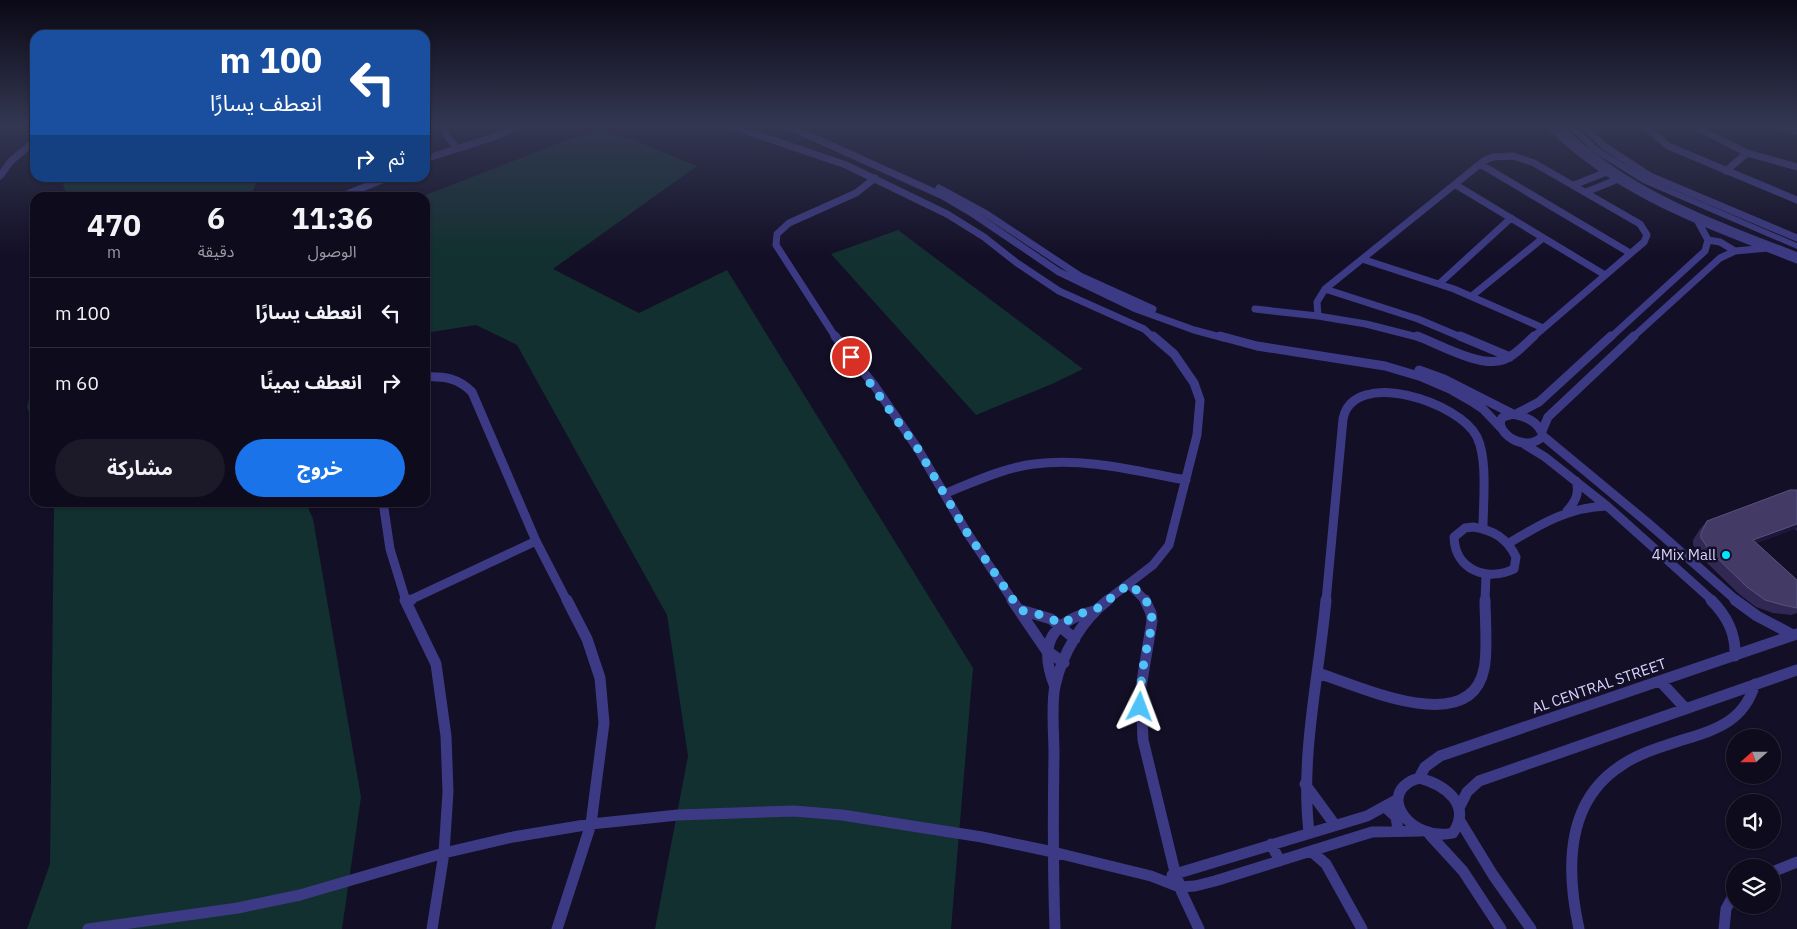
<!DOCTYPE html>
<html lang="ar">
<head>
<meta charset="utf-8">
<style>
	body { margin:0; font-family:"IBM Plex Sans","Noto Sans Arabic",sans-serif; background:#1c1929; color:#f1f3f6; direction:rtl; height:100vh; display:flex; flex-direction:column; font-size:19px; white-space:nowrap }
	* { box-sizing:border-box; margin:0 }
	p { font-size:16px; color:#9b9ba3 }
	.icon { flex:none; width:28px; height:28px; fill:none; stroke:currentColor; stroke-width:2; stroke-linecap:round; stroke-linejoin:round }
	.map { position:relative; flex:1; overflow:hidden; direction:ltr }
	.sheet { position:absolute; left:30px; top:192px; width:400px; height:315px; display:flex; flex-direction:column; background:#0e0b1c; border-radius:15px; box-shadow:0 1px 4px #0004,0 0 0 1px #2e2b3b; direction:rtl }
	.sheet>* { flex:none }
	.banner { position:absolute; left:30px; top:30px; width:400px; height:152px; border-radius:15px; box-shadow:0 1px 4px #0004,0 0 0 1px #2e2b3b; direction:rtl; background:#1a4fa0; color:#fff; overflow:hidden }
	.needle { width:32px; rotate:249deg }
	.fabs { position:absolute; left:1726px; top:729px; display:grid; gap:10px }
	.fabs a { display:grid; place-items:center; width:55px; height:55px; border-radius:50%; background:#0e0b1c; box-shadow:0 1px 4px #0004,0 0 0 1px #2e2b3b; font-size:25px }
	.pin { position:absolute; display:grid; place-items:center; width:42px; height:42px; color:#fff; margin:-21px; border:2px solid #fff; border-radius:50%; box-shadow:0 1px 5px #0007 }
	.me { position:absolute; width:55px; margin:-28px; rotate:3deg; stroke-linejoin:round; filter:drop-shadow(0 0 4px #0008) }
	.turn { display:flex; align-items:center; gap:18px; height:105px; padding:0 25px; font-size:22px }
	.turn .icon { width:65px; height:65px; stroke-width:2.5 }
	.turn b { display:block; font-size:35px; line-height:42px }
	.then { display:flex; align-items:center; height:48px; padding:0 25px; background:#0003; gap:10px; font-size:19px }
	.eta { display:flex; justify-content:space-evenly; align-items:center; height:85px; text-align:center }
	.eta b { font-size:30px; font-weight:700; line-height:35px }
	.cta { display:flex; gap:10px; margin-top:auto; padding:10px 25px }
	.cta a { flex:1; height:58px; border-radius:30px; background:#1a73e8; color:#fff; font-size:20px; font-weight:700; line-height:58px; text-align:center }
	.cta a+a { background:#1c1929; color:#f1f3f6 }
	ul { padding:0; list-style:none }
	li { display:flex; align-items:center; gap:15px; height:70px; padding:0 25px; border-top:1px solid #2e2b3b }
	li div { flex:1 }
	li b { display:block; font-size:19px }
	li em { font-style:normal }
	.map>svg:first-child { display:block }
</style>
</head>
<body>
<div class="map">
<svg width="1797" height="929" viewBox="0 0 1797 929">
	<rect width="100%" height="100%" fill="#130f26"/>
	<!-- green -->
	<path fill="#12302f" d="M601,127L697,166L553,269L639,313L727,270L973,668L951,929H655L688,756L667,615L517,345L476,325L425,333V198H418Z
		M64,178H258L250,198L67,197L62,181Z
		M898,230L1083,369L1052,384L976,415L831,254Z
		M35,373V431L27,407Z
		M54,503H306L313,519L361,797L342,929H27L50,864Z"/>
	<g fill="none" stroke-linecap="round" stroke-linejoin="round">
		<!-- minor-far2 -->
		<path stroke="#3d3a85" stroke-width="7" d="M445,126L446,135L456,147
			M732,126L846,165L947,214L984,237L1017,263L1059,291L1144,329L1154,338
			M788,126L943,196L975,215L1059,272L1136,309L1194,330L1224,338
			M1550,126C1620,196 1707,224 1797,260
			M1584,126L1604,146L1650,176L1797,238
			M1645,126L1668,146L1797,200
			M1694,126L1747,153L1797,167
			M1776,126L1797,131
			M425,159L494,137L516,126
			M1480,164L1630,253
			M1726,171L1747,153
			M0,176L11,161L35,141
			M1456,185L1605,275
			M1574,185L1604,173
			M939,188L985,213L1080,276L1153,309
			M1586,192L1616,180
			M337,198L387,178
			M1708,240L1720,242L1735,251
			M1362,259L1454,289L1543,328
			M1440,283L1511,218
			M1325,289L1418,319L1463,338
			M1473,295L1543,238
			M1255,309L1318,316
			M1318,316L1366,324L1421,338
			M1318,316L1317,302L1325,289L1485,160L1493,157L1513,156L1534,163L1640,224L1647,235L1644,242L1532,338
			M836,338L776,245L777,234L789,223L856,193L875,178
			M1610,338L1705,251L1708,240L1696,218
			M1632,338L1720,258L1735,251L1768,248"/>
		<!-- minor-far1 -->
		<path stroke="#3d3a85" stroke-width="9" d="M835,336L874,385L918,449L966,531L1013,601
			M1220,336L1257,346L1385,366L1422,377L1450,389L1471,401L1483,409L1502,429
			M1417,336C1439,344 1480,368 1503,360C1515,356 1525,344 1534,336
			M1460,336L1510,357
			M1419,370L1444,379L1513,414
			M425,377C444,376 458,378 472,392L536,541L567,601
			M1513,414C1527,417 1539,422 1543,436C1525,455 1493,431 1502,418C1504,416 1510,415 1513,414Z
			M1516,414L1539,402L1611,336
			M1542,431L1548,417L1634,336
			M1543,436L1648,523L1737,601
			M1524,444L1545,457L1607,506L1713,601
			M946,493C974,482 1003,468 1034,464C1084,457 1136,471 1186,480
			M383,502L390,549L406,601
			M1567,511C1575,502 1580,494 1576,481
			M1473,527C1493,530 1507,538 1516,557L1514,569C1487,582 1455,570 1454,537L1465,528Z
			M1509,543C1541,524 1569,507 1607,506
			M1129,584L1146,601
			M408,601L536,541
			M1106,601L1153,565L1169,545L1197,435L1200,400L1194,383L1174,354L1153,336
			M1326,601L1343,419C1353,367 1460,402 1477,437C1488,460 1483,502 1483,528
			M1485,601L1486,575"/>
		<!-- minor -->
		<path stroke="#3d3a85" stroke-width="11" d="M405,600L436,664L446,736L448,792L444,853L432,929
			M1012,600L1046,650L1064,663
			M1145,600L1151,613L1152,621L1141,687L1143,740L1174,868L1182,893L1199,929
			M1711,600C1727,616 1736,633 1735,656
			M1735,600L1757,616L1793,635
			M406,602L411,600
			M1021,610L1051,619L1075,639
			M1318,673C1359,686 1470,739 1484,669C1488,652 1485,619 1485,600
			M1660,681L1686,709
			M1055,687C1038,645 1050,622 1094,611
			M1419,778L1425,767L1440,756L1797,634
			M1419,778C1446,785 1472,805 1453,833C1411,843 1373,792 1419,778Z
			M1305,784L1335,825
			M1385,807L1396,817L1398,830
			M1459,808L1467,792L1479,781L1797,670
			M1460,821L1493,875L1531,929
			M1309,832C1300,756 1319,676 1326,600
			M1430,835L1463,871L1501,929
			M1271,844L1280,861
			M1311,851L1326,864L1362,929
			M1772,872L1797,862
			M1172,875L1367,816L1398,799
			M88,929L238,908L300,895L444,853L513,837L591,824L678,815L794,811L842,815L982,837L1053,852L1151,876L1179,887L1195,886L1215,881L1372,832L1420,831
			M557,929L591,824L604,723L600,678L587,639L567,600
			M1055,929C1053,871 1053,813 1054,754C1054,735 1051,704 1055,686C1062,654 1082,620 1108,600
			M1579,929C1566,870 1565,801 1622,765C1636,755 1654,749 1670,744C1708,731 1742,727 1755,684
			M1724,929L1726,909L1735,892"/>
		<!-- tertiary -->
		<path fill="#3d3a85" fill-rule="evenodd" d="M1554,126H1563C1633,192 1710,218 1797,252V258C1778,253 1759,243 1740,236C1674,210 1602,181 1554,126Z
			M1567,126H1576L1599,148L1649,179L1797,243V249L1643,183L1593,152Z"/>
	</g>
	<!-- wall -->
	<path fill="#312854" d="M1797,490V531L1795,529L1756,543L1797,580V613L1791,615L1773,613L1756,607L1739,594L1702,558L1693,545V540L1700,529L1707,521Z"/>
	<!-- shaded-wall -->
	<path fill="#1d163a" d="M1797,524V528L1795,529L1744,547L1753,540Z"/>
	<!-- building -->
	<path fill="#433a66" stroke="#5a527e" d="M1790,490H1797V524L1753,540L1797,580V608L1783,605L1765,600L1747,587L1710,551L1701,538V533L1707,521Z"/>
	<!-- sky -->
	<linearGradient id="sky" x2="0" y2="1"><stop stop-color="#0a0815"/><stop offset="0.49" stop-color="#333752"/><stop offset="1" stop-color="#333752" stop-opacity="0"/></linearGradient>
	<rect width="1797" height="256" fill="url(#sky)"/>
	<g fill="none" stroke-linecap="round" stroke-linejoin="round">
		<!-- route -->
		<path stroke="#4fc3f7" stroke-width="9" stroke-dasharray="0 16.2" d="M851,357L918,449L966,531L1020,610L1046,616L1061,624L1082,613L1094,611L1129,584C1161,608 1152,623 1145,656C1142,673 1140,690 1140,707"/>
	</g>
	<!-- markers -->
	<circle fill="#00e5ff" stroke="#130f26" stroke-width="2" cx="1726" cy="555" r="5"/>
	<g text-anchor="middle" stroke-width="5" stroke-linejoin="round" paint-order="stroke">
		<!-- poi labels -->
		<g font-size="15" fill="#d9d4ff" stroke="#130f26" text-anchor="end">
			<text x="1716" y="560">4Mix Mall</text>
		</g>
		<!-- street labels -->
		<g font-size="15" fill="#d9d4ff" stroke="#130f26">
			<text transform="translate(1599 686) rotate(-19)" y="5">AL CENTRAL STREET</text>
		</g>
	</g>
</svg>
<div class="fabs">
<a><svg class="needle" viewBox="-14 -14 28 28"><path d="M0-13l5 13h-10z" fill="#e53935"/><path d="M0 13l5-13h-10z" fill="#9b9ba3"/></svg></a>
<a><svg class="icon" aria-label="sound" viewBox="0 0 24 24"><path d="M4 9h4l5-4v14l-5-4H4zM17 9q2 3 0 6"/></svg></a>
<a><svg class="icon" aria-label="layers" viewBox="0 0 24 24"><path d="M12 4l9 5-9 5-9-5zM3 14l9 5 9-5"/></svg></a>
</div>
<div class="pin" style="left:851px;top:357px;background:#d93025"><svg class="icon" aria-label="arrive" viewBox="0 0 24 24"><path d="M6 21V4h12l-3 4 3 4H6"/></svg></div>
<svg class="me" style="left:1140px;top:707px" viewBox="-20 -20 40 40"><path d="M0-17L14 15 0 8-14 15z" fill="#4fc3f7" stroke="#fff" stroke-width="4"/></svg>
<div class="banner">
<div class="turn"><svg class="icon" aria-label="left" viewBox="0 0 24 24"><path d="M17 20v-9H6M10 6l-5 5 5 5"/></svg><div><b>100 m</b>انعطف يسارًا</div></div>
<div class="then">ثم<svg class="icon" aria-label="right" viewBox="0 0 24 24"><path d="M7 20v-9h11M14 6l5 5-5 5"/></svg></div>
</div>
<section class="sheet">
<div class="eta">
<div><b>11:36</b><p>الوصول</p></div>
<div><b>6</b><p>دقيقة</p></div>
<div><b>470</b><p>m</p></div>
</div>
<ul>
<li><svg class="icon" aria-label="left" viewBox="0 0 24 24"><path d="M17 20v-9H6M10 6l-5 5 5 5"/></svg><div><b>انعطف يسارًا</b></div><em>100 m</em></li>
<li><svg class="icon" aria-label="right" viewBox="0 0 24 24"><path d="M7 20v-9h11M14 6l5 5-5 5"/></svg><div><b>انعطف يمينًا</b></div><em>60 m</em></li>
</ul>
<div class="cta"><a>خروج</a><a>مشاركة</a></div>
</section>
</div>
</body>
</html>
